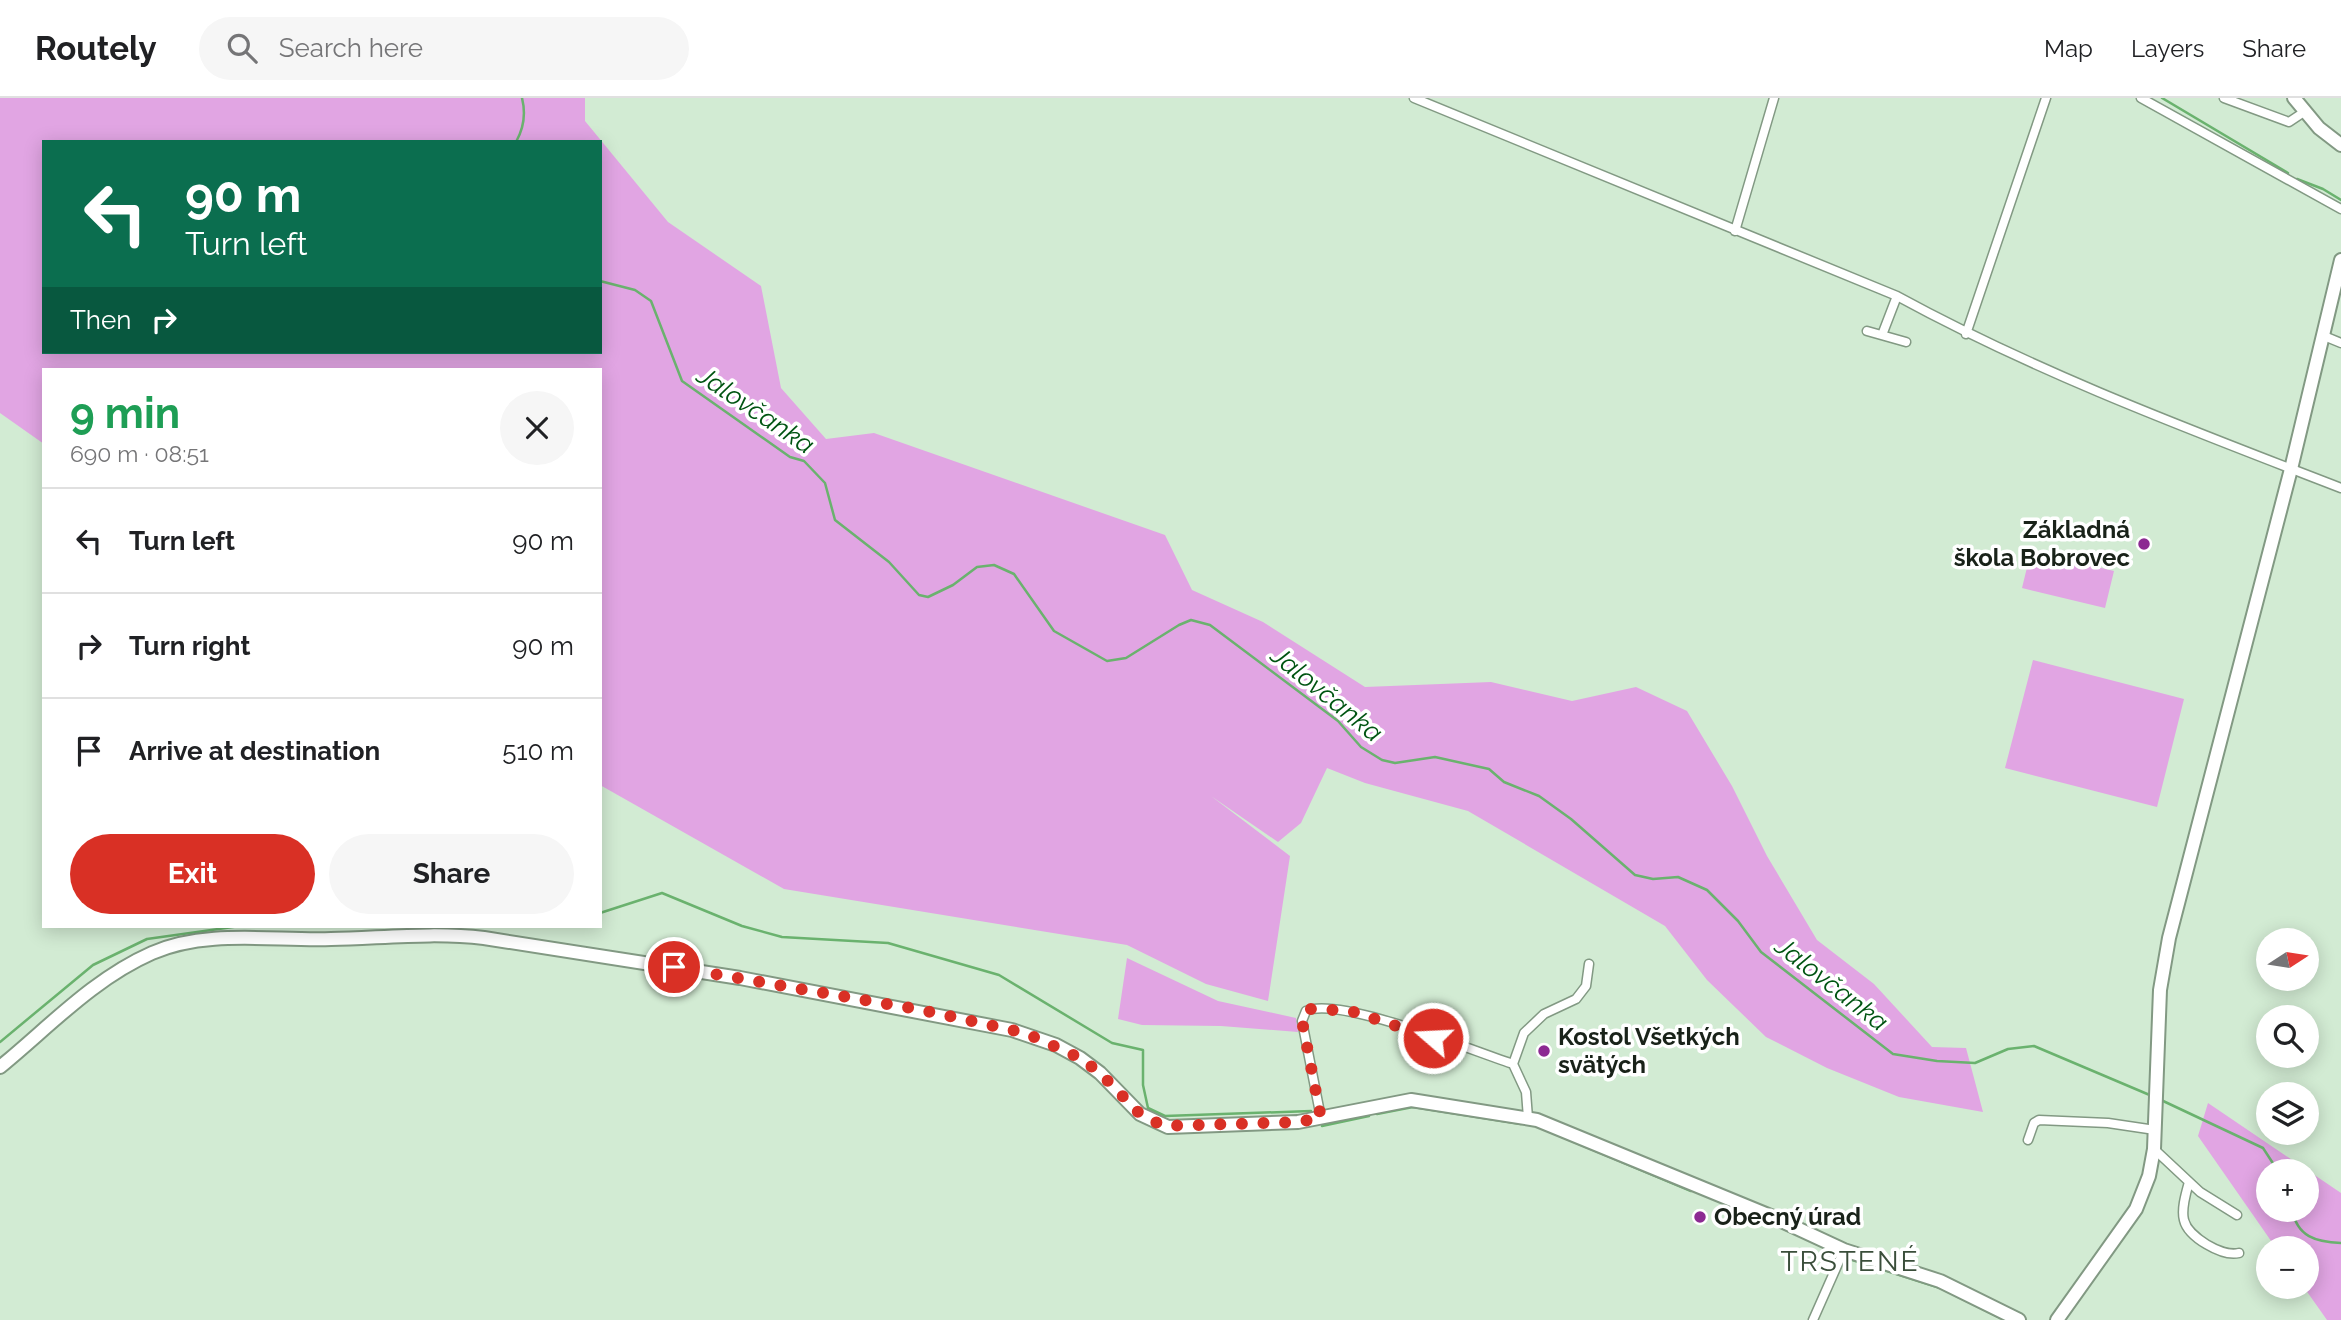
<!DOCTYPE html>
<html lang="en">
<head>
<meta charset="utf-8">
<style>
	body { margin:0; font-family:Raleway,sans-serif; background:#f6f6f6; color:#202124; height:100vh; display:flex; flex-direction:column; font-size:26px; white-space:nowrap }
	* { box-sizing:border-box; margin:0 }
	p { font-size:23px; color:#757577 }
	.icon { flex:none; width:38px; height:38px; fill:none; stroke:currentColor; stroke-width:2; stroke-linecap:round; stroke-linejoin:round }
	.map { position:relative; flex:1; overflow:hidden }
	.panel { position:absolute; left:42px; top:270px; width:560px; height:560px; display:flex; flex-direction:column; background:#fff; border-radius:0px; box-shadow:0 4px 18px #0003 }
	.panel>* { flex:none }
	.top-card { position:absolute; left:42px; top:42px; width:560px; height:214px; border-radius:0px; box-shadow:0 4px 18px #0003; background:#0b6e4f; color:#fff; overflow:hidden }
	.needle { width:46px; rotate:78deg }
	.buttons { position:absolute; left:2256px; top:830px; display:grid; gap:14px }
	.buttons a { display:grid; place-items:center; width:63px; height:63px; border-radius:50%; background:#fff; box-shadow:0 4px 18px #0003; font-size:35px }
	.pin { position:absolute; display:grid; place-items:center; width:60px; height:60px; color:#fff; margin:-30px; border:4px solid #fff; border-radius:50%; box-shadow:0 2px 7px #0007 }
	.me { position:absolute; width:77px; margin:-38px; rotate:289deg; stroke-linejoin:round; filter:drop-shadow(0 0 5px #0008) }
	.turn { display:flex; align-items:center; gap:24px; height:147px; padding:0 28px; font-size:32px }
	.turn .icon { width:91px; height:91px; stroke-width:2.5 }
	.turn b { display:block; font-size:49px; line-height:60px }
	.then { display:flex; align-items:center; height:66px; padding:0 28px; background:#0003; gap:14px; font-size:26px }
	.round { display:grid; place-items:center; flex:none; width:74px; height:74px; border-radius:37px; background:#f6f6f6 }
	.head { display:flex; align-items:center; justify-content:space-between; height:119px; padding:0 28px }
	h1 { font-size:42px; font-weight:700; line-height:52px; color:#1e9e55 }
	.action { display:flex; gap:14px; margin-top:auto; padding:14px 28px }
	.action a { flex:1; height:80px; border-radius:42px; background:#d93025; color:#fff; font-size:28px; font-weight:700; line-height:80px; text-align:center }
	.action a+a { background:#f6f6f6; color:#202124 }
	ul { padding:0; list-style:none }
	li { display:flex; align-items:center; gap:21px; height:105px; padding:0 28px; border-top:2px solid #e0e0e0 }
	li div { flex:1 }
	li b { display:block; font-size:26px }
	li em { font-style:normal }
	header { display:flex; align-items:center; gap:42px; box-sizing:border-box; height:98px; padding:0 35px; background:#fff; border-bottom:2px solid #e0e0e0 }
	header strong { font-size:33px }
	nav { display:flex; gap:38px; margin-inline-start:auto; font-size:24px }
	.search { width:490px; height:63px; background:#f6f6f6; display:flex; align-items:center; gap:18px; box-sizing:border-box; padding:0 24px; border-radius:38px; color:#757577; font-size:26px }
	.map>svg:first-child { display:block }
</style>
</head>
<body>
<header>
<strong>Routely</strong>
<div class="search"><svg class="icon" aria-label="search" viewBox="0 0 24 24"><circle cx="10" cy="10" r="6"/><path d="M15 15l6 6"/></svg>Search here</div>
<nav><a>Map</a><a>Layers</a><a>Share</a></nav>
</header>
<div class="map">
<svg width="2341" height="1222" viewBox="0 0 2341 1222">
	<rect width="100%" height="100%" fill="#d2ebd3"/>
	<!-- green -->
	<path fill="#e1a5e3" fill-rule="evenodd" d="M0,0H585V23L668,124L761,188L781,290L826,341L874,335L1165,437L1192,492L1263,524L1365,589L1491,584L1572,603L1636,589L1687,613L1732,688L1767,758L1817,842L1874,886L1932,949L1966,950L1983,1014L1899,999L1827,970L1766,939L1707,882L1665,828L1468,713L1365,685L1327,670L1301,725L1278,744L1211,698L1290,758L1268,903L1206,886L1127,847L784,791L600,687V271H44V346L0,315ZM44,44H600V254H44Z
		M2031,453L2114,473L2105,510L2022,490Z
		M2033,562L2184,601L2157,709L2005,670Z
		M1127,860L1218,903L1296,920L1298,934L1221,928L1142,927L1118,921Z
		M2208,1005L2341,1095V1222H2327L2303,1188H2306V1150H2276L2198,1038ZM2268,1073H2306V1111H2268Z"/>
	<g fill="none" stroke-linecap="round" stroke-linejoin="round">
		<!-- stream -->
		<path stroke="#6ab26e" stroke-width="2.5" d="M2162,0L2288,75
			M516,44C524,30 526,16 522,0
			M2297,81L2323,91L2341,102
			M600,183L635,192L651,203L682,283L790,359L804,363L825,385L835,422L889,464L919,497L928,499L953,487L977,469L994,467L1014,476L1054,533L1107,563L1126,560L1179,527L1191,522L1210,527L1338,623L1361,649L1382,662L1395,665L1435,659L1489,671L1504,684L1539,698L1571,721L1635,777L1653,781L1678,779L1707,792L1738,823L1761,854L1893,956L1937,963L1975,965L2008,951L2034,948L2152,998
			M600,815L662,795L742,828L782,839L888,845L999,877L1112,945L1143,952V987L1148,1010L1165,1018L1311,1013
			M0,944L93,867L147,841L240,828
			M2161,1002L2263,1050L2278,1073
			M1377,1016L1413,1009L1521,1026
			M1322,1028L1369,1018
			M1536,1028L1691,1093
			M2292,1111C2297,1139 2316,1144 2341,1145
			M1778,1128L1788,1133
			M1813,1144L1838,1156
			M1846,1160L1940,1190
			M1956,1198L2000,1220"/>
		<!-- street casing -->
		<g stroke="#829983" stroke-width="11">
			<path id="street" d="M1414,0L1897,198C2038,275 2191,332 2341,390
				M2141,0L2341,111
				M2224,0L2289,24L2304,14
				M1735,133L1774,0
				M1867,233L1906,244
				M1966,236L2046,0
				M1882,237L1897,198
				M2324,238L2341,245
				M1321,1020L1302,923L1306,913C1339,898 1473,953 1513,966
				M1528,1020L1526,994L1513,966L1524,935L1544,916L1576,901L1586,888L1589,866
				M2028,1042L2034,1025L2039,1022L2108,1025L2155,1032
				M2154,1051L2200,1094L2237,1117
				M2189,1084C2186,1095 2181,1111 2184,1122C2188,1139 2222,1159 2239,1155
				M1813,1222L1844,1152"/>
		</g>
		<!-- secondary casing -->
		<g stroke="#829983" stroke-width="16">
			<path id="secondary" d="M2294,0L2319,30L2341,47
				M0,969C49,929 93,881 152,855C206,831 273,843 331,841C382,840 433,834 484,840L740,880L1012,932L1056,947L1080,960L1100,975L1140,1016L1168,1029L1298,1024L1411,1002L1537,1022L1773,1119L1844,1152L1940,1183L2019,1222
				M2057,1222L2136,1111L2149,1078L2154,1051L2160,892L2169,840L2291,371L2341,162"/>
		</g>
		<!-- street -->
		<use href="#street" stroke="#fff" stroke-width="8"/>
		<!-- secondary -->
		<use href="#secondary" stroke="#fff" stroke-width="12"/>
	</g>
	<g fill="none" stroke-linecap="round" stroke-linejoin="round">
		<!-- route -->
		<path stroke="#d93025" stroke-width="12" stroke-dasharray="0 21.6" d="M674,869L922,912L1025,935L1080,960L1100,975L1140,1016L1163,1028L1298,1024L1321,1020L1302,923L1306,913L1311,911L1351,913L1433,940"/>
	</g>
	<!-- markers -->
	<g fill="#8c2a92" stroke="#fff" stroke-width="2.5">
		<circle cx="2144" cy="446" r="7"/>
		<circle cx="1544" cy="953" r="7"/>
		<circle cx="1700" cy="1119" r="7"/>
	</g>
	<g text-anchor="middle" stroke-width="7" stroke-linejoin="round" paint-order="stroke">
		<!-- poi labels -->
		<g font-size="24" font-weight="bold" fill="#192219" stroke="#fff" text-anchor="start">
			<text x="2130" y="440" text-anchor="end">Základná<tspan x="2130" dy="28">škola Bobrovec</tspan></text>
			<text x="1558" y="947">Kostol Všetkých<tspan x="1558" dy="28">svätých</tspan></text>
			<text x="1714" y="1127">Obecný úrad</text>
		</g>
		<!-- water labels -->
		<g font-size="26" font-style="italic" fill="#005412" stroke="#fff">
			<text transform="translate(756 312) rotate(34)" y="9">Jalovčanka</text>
			<text transform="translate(1327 596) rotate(39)" y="9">Jalovčanka</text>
			<text transform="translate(1832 886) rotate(38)" y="9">Jalovčanka</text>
		</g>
		<!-- quarter labels -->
		<g font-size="28" letter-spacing="2" fill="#3a4e3a" stroke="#fff">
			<text x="1850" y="1173">TRSTENÉ</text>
		</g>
	</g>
</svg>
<div class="buttons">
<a><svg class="needle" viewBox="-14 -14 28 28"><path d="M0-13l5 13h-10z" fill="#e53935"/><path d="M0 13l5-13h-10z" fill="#757577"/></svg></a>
<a><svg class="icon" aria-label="search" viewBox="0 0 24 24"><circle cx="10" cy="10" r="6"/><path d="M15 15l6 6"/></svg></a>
<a><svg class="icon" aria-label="layers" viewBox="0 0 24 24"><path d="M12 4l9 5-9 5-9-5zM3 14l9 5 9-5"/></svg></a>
<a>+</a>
<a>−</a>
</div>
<div class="pin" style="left:674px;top:869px;background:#d93025"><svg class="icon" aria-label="arrive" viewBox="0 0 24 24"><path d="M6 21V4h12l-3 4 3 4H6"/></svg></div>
<svg class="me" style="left:1433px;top:940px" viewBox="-20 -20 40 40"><circle r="17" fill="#d93025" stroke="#fff" stroke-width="3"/><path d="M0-11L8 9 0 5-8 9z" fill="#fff"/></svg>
<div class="top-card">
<div class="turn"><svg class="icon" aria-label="left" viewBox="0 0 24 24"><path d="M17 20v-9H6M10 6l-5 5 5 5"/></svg><div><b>90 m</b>Turn left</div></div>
<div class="then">Then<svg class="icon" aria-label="right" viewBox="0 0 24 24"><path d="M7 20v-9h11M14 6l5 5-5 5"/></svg></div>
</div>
<section class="panel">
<div class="head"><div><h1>9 min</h1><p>690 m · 08:51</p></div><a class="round"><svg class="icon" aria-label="close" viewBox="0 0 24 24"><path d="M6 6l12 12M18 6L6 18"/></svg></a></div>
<ul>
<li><svg class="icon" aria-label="left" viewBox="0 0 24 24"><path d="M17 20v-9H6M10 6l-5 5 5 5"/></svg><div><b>Turn left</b></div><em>90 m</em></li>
<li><svg class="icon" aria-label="right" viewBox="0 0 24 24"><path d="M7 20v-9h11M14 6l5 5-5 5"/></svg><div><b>Turn right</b></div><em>90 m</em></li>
<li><svg class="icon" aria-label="arrive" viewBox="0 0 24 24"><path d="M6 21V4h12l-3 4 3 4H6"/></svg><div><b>Arrive at destination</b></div><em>510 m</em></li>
</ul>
<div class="action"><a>Exit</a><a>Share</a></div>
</section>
</div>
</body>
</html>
